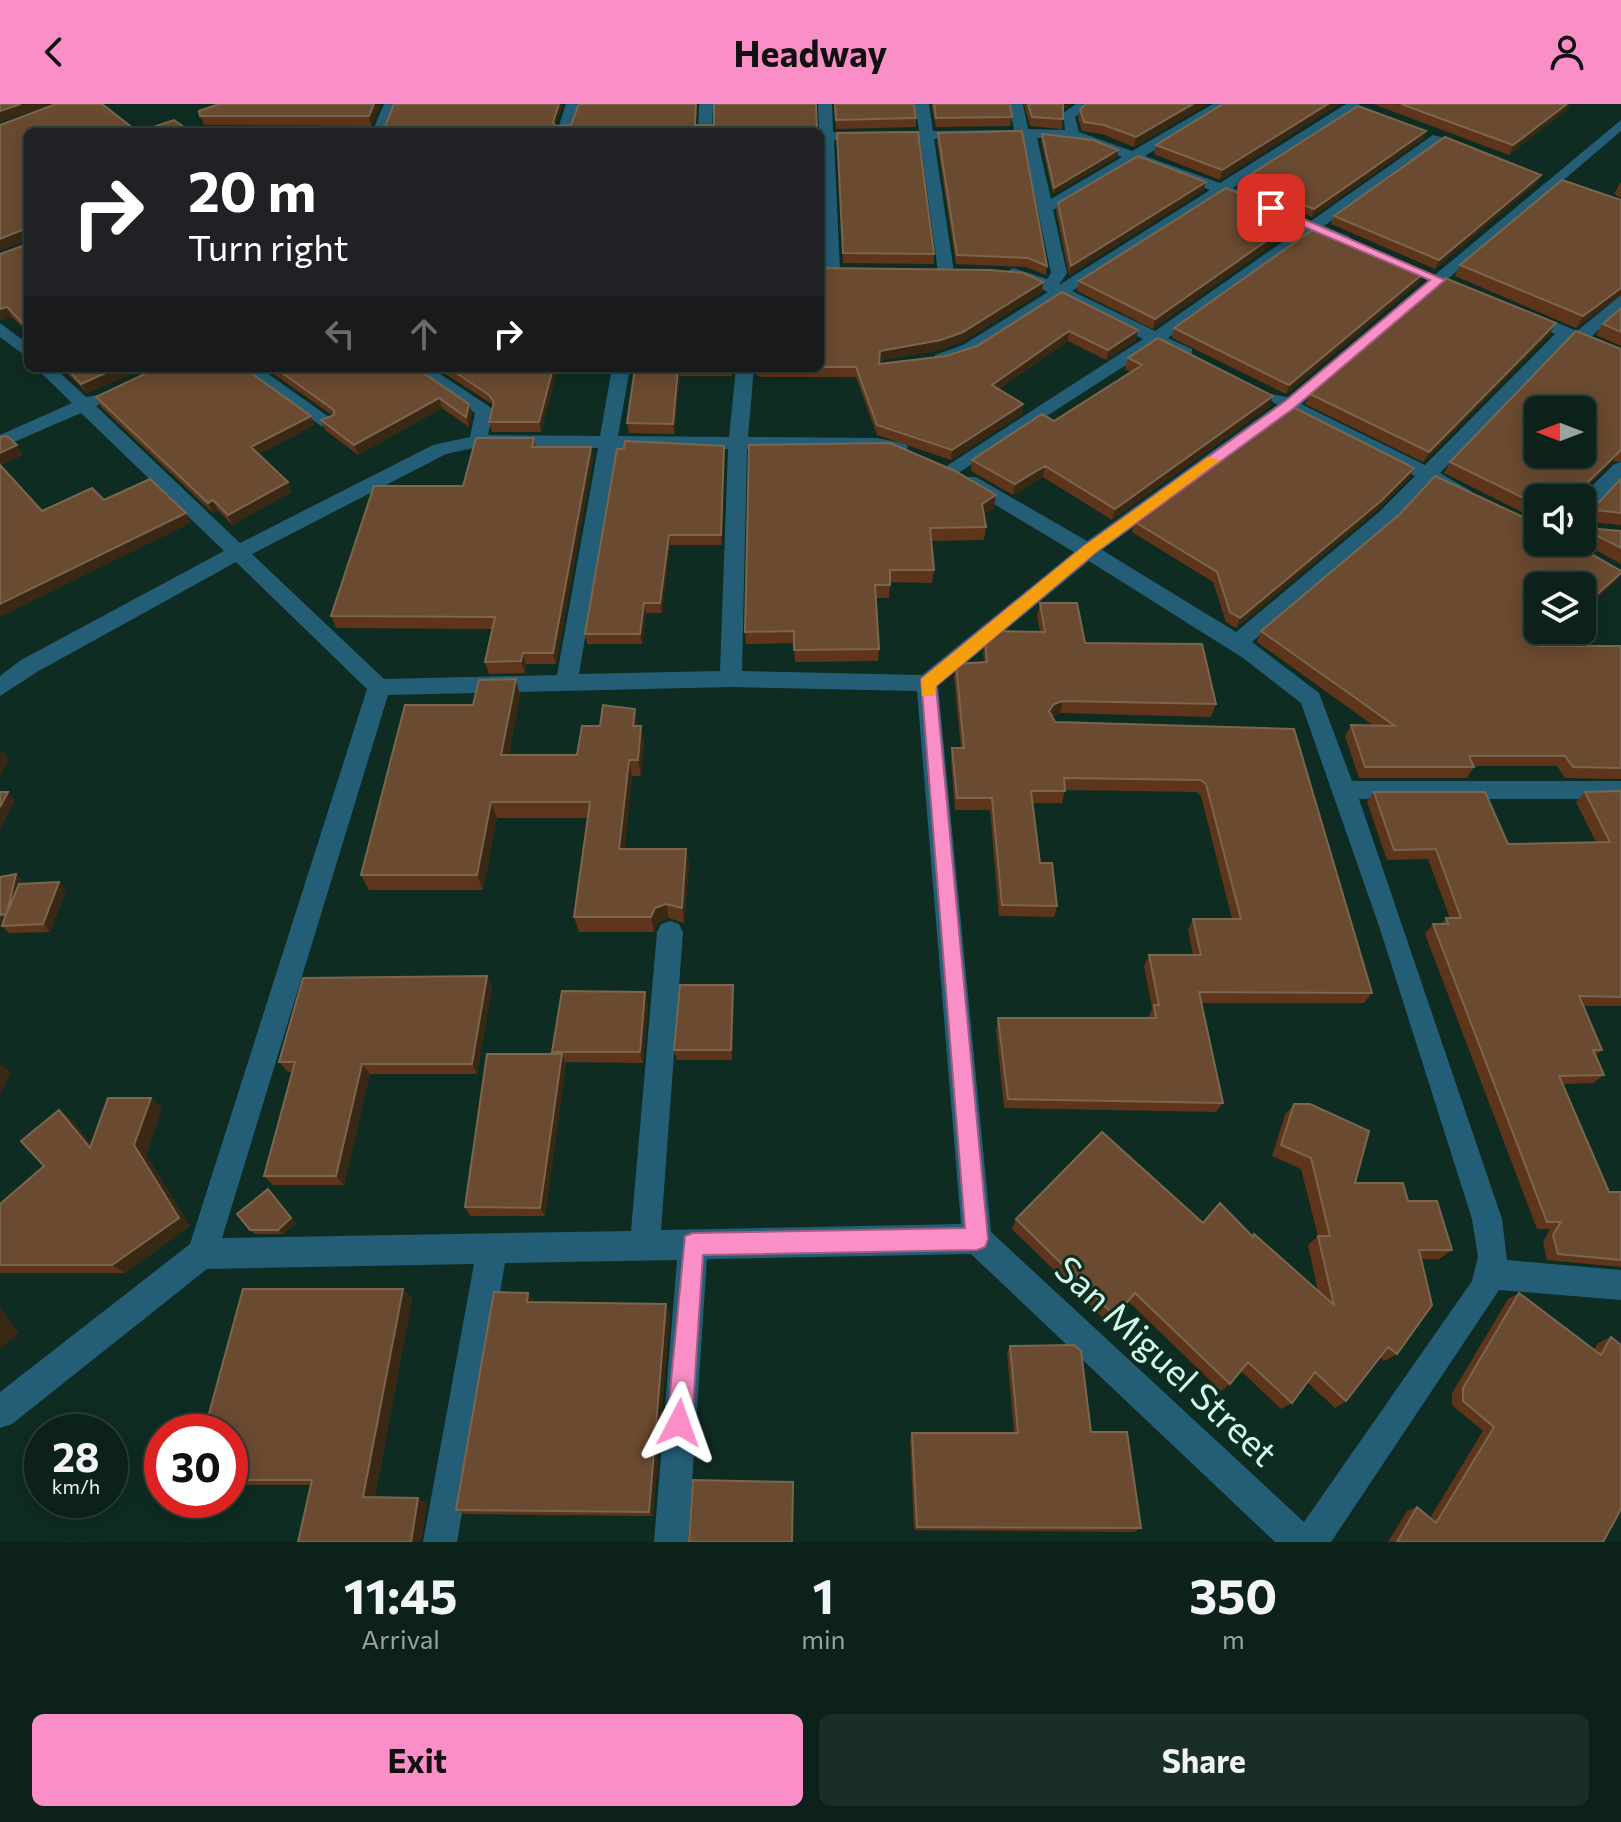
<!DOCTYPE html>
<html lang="en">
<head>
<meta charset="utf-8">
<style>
	body { margin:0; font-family:Commissioner,sans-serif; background:#192e27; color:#f1f3f6; height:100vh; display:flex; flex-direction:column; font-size:30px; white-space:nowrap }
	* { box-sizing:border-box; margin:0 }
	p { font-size:26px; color:#9aa3a2 }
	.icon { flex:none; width:44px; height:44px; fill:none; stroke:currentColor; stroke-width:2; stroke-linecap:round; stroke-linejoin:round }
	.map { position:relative; height:1438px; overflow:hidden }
	.side { display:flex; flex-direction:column; background:#0b211a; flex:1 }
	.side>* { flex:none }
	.top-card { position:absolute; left:24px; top:24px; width:800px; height:244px; border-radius:12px; box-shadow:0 4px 20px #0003,0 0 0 2px #2b3e39; background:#202124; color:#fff; overflow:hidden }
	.needle { width:52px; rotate:270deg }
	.tools { position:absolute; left:1524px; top:292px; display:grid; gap:16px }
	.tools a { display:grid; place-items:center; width:72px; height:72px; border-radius:12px; background:#0b211a; box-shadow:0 4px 20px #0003,0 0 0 2px #2b3e39; font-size:40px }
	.speed { position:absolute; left:24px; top:1310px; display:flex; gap:16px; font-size:40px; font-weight:700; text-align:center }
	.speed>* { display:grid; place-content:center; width:104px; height:104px; border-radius:50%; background:#0b211a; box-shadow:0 4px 20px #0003,0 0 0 2px #2b3e39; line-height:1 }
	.speed small { font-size:20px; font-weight:400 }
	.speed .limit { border:12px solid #d22; background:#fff; color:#111 }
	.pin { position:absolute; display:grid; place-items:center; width:68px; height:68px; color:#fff; margin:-34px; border-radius:16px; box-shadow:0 4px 12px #0006 }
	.me { position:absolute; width:88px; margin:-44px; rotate:4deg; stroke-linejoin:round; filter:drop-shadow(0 0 6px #0008) }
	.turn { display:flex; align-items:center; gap:28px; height:168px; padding:0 32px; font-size:36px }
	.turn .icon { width:104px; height:104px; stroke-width:2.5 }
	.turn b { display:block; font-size:56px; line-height:68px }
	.lanes { display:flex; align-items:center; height:76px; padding:0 32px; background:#0003; justify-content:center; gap:40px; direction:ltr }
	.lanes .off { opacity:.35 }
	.eta { display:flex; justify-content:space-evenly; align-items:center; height:136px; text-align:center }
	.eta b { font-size:48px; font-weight:700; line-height:56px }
	.cta { display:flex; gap:16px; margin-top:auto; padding:16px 32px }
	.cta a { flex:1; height:92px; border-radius:12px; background:#fa8fc7; color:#111; font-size:32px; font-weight:700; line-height:92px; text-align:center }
	.cta a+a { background:#192e27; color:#f1f3f6 }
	header { display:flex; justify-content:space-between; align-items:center; height:104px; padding:0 32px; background:#fa8fc7; color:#111; font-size:36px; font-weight:700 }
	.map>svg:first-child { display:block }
</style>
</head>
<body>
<header><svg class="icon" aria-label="back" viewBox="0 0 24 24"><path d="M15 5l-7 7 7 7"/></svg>Headway<svg class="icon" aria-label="person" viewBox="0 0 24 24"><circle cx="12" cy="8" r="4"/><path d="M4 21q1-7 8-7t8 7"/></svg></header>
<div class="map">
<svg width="1621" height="1438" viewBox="0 0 1621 1438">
	<rect width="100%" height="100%" fill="#0f2c22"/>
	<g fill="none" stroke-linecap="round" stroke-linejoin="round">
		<!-- street -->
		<path fill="#235e76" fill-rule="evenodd" d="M384,0H398L386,28H372Z
			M566,0H580L571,28H557Z
			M699,0H713L712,28H698Z
			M818,0H832L833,28L919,27L915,0H929L933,27L1014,26L1009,0H1023L1028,25L1065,26L1063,9L1076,0H1092L1075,13L1079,28L1132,47L1213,0H1230L1145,52L1220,79L1346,0H1360L1233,84L1311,117L1433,31L1445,34L1324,122L1350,133V139H1340L1314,129L1168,234L1192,245V253H1180L1157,241L952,373L945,371V363L1143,235L1061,194C1034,211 965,266 935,259V251L963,241L1048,188L1005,169L1013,164L1047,175L1051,169L1023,35H934L954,168L946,173L938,168L920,35L834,36L840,167L832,172L824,167ZM1037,34H1071L1122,53L1051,95ZM1134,58L1210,86L1059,181L1067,169L1053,106ZM1223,91L1302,124L1155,227L1072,187Z
			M1621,16V27L1301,300L1425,361L1555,230L1517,215V207H1529L1577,227L1621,191V205L1591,233L1621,245V256L1568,235L1440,369L1471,387L1468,391H1454L1430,379L1392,419L1252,538L1319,589L1352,677H1621V695H1359L1502,1115L1507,1156L1621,1166V1196L1499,1186L1331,1438H1275L971,1150L707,1155L688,1438H654L677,1156L505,1159L457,1438H423L474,1160L207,1165L12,1320L0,1324V1288L190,1140L367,585L236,458L37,568L0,592V572L21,556L224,447L81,309L0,344V331L72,299L36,264H55L86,293L105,290V298L96,302L240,439L433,341L470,333L475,309L410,264H431L490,303L493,307L488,331L600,332L612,264H630L618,332L729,333L736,264H754L748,333L877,334L906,340L908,344L899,350L877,346L747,345L742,567L922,571L1074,448L962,381V373H976L1087,437L1277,301L1267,294L1270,290L1288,293ZM1291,308L1415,372L1378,409L1236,528L1102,446ZM478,343L598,344L557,571L384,575L252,450L446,350ZM617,344L728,345L720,567L579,570ZM1089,457L1243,554L1301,599L1380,825L1472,1115L1478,1153L1472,1177L1304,1418L991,1128L938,582ZM731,583L917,587L961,1120L661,1126L683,828L679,820L670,817L661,820L657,828L631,1127L222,1134L388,591Z
			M0,219L28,240V254L0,233Z
			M239,264H260L336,318L327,324L321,322Z
			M1621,358V375L1589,407L1582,409L1580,394L1614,360Z"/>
	</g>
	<!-- wall -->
	<path fill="#5e351a" d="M219,0H381L371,22L204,21L200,12Z
		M834,0H914L916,14V23L836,25Z
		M931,0H1010L1012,13L1010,22L936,23Z
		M1024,0H1071L1063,5L1062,25L1030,22Z
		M1086,0H1207L1134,43L1102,30L1082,27L1078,14L1080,5Z
		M1223,0H1339L1220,76L1154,50L1156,41Z
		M1373,0H1570L1566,6L1509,51Z
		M0,21L138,28H191H28V229L12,213L0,216L25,141V137L0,146Z
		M1426,27L1423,35L1312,113L1240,83L1242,76Z
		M837,29L934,150V160L843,159Z
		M938,29L1047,162L1046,171L1026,163L956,160L937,38Z
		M1042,30L1118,46L1117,53L1053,90L1041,36Z
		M1537,79L1435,165L1331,120L1334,112Z
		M1620,79H1621V94L1614,90Z
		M1203,87L1069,171L1056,107L1058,99Z
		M1299,114L1296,124L1153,225L1077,187L1079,177Z
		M1460,161L1621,191L1576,224L1455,172Z
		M820,164L1043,178L1042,188L962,238L940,246L879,257V260L946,252L977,242L1062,188L1136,236L1106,256L1068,237L999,285L1023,300L1022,310L951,356L877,331L856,273H762L756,271L755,264H820Z
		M1421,177L1286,290L1172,234L1174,224Z
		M1621,204V242L1596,231L1603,220Z
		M1550,230L1423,358L1305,300L1310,290Z
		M1621,245V358L1613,357L1586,384L1588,400L1599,398L1621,375V421L1587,418V424L1621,427V460L1581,438L1582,394H1538V416L1444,369L1450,358Z
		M1128,254L1269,303L1112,416L1043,373L1013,391L971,367L972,356L1054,317L1131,268L1125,265Z
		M62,264H145L87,289Z
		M265,264H416L469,300L472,310L469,323L442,304L358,351L325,326L321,316L332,311Z
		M436,264H558L541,328H492L489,318L493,302L492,300Z
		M635,264H734L732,272H680L674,330L629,329L627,319Z
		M96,293L315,321L259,350L292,388L232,421L218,406L213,409L101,303Z
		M534,334L536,343H591L593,355L556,560H526L525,569L489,570L485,558L492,525L336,524L331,512L463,382Z
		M749,341L994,404L984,410L986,423L984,436L931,437L934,466L932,479L890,478L889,494H876L879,545L878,557L795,558L794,539L746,540L745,528Z
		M724,342L722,441H670L662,509H646L642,540H587L585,530Z
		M1414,364L1409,374L1376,407L1236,524L1226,518L1213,478L1132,428L1135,418Z
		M1621,470L1614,479L1582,508V482L1538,526H1562L1553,534H1540L1541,542H1621V675L1565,674L1557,662H1474V663L1467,674H1359L1345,632L1351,621L1374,622L1257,538L1261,527Z
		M1040,499L1085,539L1216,600L1211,613L1060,609L1052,612L1055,618L1294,625L1372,889L1364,899H1201L1223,999L1216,1008L1004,1004L996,925L998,914H1149V912L1152,904L1144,862L1149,851H1193L1188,826L1193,815H1232L1201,692L1196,688L1065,686L1062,699H1033L1040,759L1057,802L1054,813L999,812L990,706H955L951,656L952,644H961L954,573L956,560L984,558L983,549L985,536L1040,528L1037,512Z
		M520,591L509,651H577L638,622H641L644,638L641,672H632L624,745H686L689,760L684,819L669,814L658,819L654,828H579L574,813L588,714H497L483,786H369L361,771L473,601Z
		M1621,687V902H1583L1602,946L1596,951L1604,971L1593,979L1563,980L1609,1088H1621V1163L1547,1156L1543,1138L1550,1125H1537L1425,830L1433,820H1441L1446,814H1450L1428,755L1387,756L1367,698L1374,688L1508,740L1596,738L1576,698L1585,688Z
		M16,770L23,778V780L66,786L50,828L9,829L2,822V819L0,820V773Z
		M492,883L477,970H370L344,1081H273L264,1072L292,968H288L279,958Z
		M734,892L732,956H677L674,946Z
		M648,899L643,959L566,958V960L545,1112H470L465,1103L553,950L552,948Z
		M151,994L162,1004L146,1051L190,1122L125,1169H0V1100L44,1062L72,1016L91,1040Z
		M1294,1000L1355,1079L1408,1097L1452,1146L1439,1155H1421L1397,1250L1384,1257L1380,1253L1346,1297L1335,1304L1307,1278L1292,1299L1281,1305L1241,1267L1230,1280L1221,1287L1128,1197L1108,1219L1012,1125L1016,1115L1203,1119L1252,1132L1254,1130L1318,1187L1308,1141L1318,1132L1301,1065L1272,1052L1285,1011Z
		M273,1090L296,1119L283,1130H255L250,1126Z
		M403,1185L412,1194L375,1393L427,1399L421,1438L311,1381H230V1328Z
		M1519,1189L1594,1246L1598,1239L1611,1233L1603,1438H1388L1407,1407L1417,1403L1430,1414L1483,1327L1452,1301V1289L1508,1195Z
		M535,1199L670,1209L653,1412L465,1410L456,1406Z
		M1010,1242L1091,1328L1141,1424L1134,1428L914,1426L910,1334L912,1329H1014L1007,1248Z"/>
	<!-- shaded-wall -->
	<path fill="#392814" d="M21,0H54L0,18V7Z
		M374,0H381L371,22L369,12Z
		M559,0H563L554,27L553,18Z
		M1062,0H1071L1061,7Z
		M1193,0H1207L1134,43L1136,33Z
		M1328,0H1339L1220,76L1222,66Z
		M1567,0H1570L1566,6L1509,51L1513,41Z
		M1426,27L1423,35L1312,113L1314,105Z
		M1118,46L1117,53L1053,90L1054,84Z
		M1541,71L1537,79L1435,165L1439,156Z
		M1206,78L1203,87L1069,171L1071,162Z
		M1299,114L1296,124L1153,225L1155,215Z
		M22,126L27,136L0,146V135Z
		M1425,168L1421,177L1286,290L1289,281Z
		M1043,178L1042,188L962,238L940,246L879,257L880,247Z
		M1621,184V191L1576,224L1583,212Z
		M7,203L12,213L0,216V205Z
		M1556,219L1550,230L1423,358L1429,348Z
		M1138,226L1136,236L1106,256L1108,246Z
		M1069,227L1068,237L990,291L992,281Z
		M117,264H145L87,289L81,280Z
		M553,264H558L541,328L539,318Z
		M679,264L680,272L674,330L673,320Z
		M1273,292L1269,303L1112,416L1115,405Z
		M439,294L442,304L358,351L354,341Z
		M469,300L472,310L469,323L466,313Z
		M1023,300L1022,310L951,356L952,346Z
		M311,312L315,321L255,353L251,343Z
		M17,341L23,351L0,362V349Z
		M724,342L725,352L722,441L721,431Z
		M591,343L593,355L556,560L553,549Z
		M1621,346L1613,357L1578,392L1585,381Z
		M1045,362L1043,373L1013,391L1015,380Z
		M1414,364L1409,374L1376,407L1236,524L1240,514Z
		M288,378L292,388L232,421L228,411Z
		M996,391L994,404L980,413L982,400Z
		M213,396L218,406L213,409L208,399Z
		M186,409L191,419L0,513V500Z
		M669,431L670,441L662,509L660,499Z
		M1621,470L1614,479L1582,508V504Z
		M644,499L646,509L642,540L640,530Z
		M523,549L526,560L525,569L521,557Z
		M516,575L520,591L506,667L501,651Z
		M1063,597L1060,609L1051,612L1049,607L1054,600Z
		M635,605L638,621L633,622Z
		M641,622L644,638L641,672L638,656Z
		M2,647L9,655L0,673V651Z
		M629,656L632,672L622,760L619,745Z
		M8,688L15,696L0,726V703Z
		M491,698L497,714L483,786L477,771Z
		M686,745L689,760L684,819L682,804Z
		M16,770L23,778L14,817L7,809Z
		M59,778L66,786L50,828L43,820Z
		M666,800L669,814L658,819L654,828L651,813L655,804Z
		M6,810L14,817L0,820V811Z
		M487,872L492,883L477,970L472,960Z
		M733,881L734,892L732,956L731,946Z
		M645,888L648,899L643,959L640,948Z
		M562,950L566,960L545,1112L540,1104Z
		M0,960L11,968L0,991Z
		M362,960L370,970L344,1081L336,1072Z
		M151,994L162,1004L146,1051L190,1122L125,1169L112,1161L134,1041Z
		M59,1006L72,1016L102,1053L90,1044Z
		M268,1085L296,1119L283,1130L278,1126Z
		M403,1185L412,1194L374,1398L363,1393Z
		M528,1189L535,1198H527Z
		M666,1200L670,1209L653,1412L649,1408Z
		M0,1203L19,1229L0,1245Z
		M418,1394L427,1399L421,1438H411Z"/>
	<!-- building -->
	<path fill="#6a4a30" stroke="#7a664d" stroke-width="2" fill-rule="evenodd" d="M0,0H21L0,7Z
		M56,0H102L138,28L174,16L191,28H28V225L7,203L0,205V150L25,141L26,129L22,126L0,135V21Z
		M219,0H374L369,12H200L199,7Z
		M394,0H559L553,18L555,22L571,21L579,0H696L695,21H714V0H816L817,28H383Z
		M835,0H914L916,14L836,16Z
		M934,0H1010L1012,13L936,14Z
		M1028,0H1063V15L1032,13Z
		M1086,0H1193L1136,33L1104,21L1084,18L1080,5Z
		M1223,0H1328L1222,66L1156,41Z
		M1401,0H1567L1513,41Z
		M1358,2L1426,27L1314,105L1242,76Z
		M1022,27L1047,162L1028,154L957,151L938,29Z
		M918,28L934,150L843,149L837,29Z
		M1042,30L1093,36L1118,46L1054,84Z
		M1445,33L1541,71L1439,156L1334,112Z
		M1138,52L1206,78L1071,162L1058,99Z
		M1562,76L1621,96V184L1583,212L1460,161Z
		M1226,84L1299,114L1155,215L1079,177Z
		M1318,122L1425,168L1289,281L1174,224Z
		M820,164L991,166L1024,169L1043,178L963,228L941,236L880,247L879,260L946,252L977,242L1062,188L1138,226L1108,246L1069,227L992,281L1023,300L952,346L877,321L856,263H820Z
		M1445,174L1556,219L1429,348L1310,290Z
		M1621,204V228L1603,220Z
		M1576,227L1621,245V346L1585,381L1588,400L1599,398L1621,375V409L1587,405V424L1621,427V444L1582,424V394H1538V401L1450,358ZM1538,306H1582V350H1538Z
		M1158,234L1273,292L1115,405L1045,362L1015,380L972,356L1042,310L1054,317L1142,261L1128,254Z
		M66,264H117L81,280Z
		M157,264H244L311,312L251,343L288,378L228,411L213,396L208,399L96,293Z
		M275,264H416L469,300L466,313L439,294L354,341L321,316L334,311V306Z
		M449,264H553L539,318H489L494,298L489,291Z
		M635,264H678L673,320L627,319Z
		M1293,303L1414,364L1381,397L1240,514L1230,508L1217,468L1135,418Z
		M7,332L17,341L0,349V333Z
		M476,334H534L532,343H591L553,549H523L521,557L485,558L495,513L331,512L374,382H463Z
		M625,337L724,342L721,431H669L660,499H644L640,530H585L617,345H624Z
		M890,339L955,367L996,391L982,400L986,423L930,424L934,466H890V481H875L879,545L794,546V527L745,528L749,341Z
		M0,361L42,407L92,384L104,396L150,375L186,409L0,500Z
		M1435,372L1538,420V438H1570L1621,467V469L1582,504V482H1538V526H1542L1537,530L1543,539L1540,542H1621V664L1573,663L1565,652H1469L1474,663H1365L1351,621L1395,622L1261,527L1400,410Z
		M1040,499H1077L1085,539L1202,540L1216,600L1063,597L1054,600L1049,607L1055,618L1294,625L1372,889L1199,888L1223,999L1008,995L998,914H1156L1154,901H1159L1149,851H1201L1193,815H1241L1206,680L1201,676L1064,674L1065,687H1031L1040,759H1052L1057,802L1002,801L992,694H957L952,644H964L956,560L987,558L985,536L995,527L1045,528Z
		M516,575L501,651H577L582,622H600L603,601L635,605L633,622H641L638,656H629L619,745H686L682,804L666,800L655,804L651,813H574L590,698H491L477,771H361L405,601H473L479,576Z
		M1621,687V893L1579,892L1602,946H1593L1604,971L1559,972L1609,1088H1621V1156L1558,1150L1553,1131L1561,1118H1547L1433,820H1448L1446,814H1461L1436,745L1394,746L1374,688H1485L1508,740L1610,738L1585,688Z
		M0,688H8L0,703Z
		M16,770L7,809L19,780L59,778L43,820L2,822L6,810L0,811V773Z
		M487,872L472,960H362L336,1072H264L295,958H279L303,874Z
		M680,881H733L731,946H674Z
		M562,887L645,888L640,948H552Z
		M487,950H562L540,1104L465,1103Z
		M108,994H151L134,1041L179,1114L112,1161H0V1100L44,1062L21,1037L59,1006L90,1044Z
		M1294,1000H1310L1369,1027L1355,1079H1403L1408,1097H1437L1452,1146H1419L1432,1201L1397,1250L1388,1243L1346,1297L1315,1268L1292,1299L1248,1258L1230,1280L1135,1189L1115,1212L1016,1115L1102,1028L1203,1119L1220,1099L1253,1133L1254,1130L1334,1201L1318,1132H1330L1311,1054L1281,1041Z
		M268,1085L291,1114L278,1126H250L237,1110Z
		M243,1185H403L363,1393L418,1394L411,1438H298L312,1376H230V1328H204Z
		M494,1188L528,1189L527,1198L666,1200L649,1408L456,1406Z
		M1519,1189L1601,1251L1611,1233L1621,1241V1405L1603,1438H1397L1417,1403L1436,1419L1494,1323L1463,1297V1284Z
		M1074,1241L1081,1247L1091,1328H1127L1141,1424L917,1423L912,1329H1018L1010,1242Z
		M693,1376L793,1378L792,1438H689Z"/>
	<!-- route -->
	<path fill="#fa8fc7" stroke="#a25d81" stroke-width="2" d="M1271,101L1445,176L1294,304L1095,449L936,582L988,1135L985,1143L977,1146L703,1151L692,1319L688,1328L679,1331L671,1328L667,1319L685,1132L693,1129L965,1124L921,575L1084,442L1284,298L1430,176L1267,107Z"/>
	<!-- slow -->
	<path fill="#f59e0b" d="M1208,353L1220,356L1095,449L936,582L934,592H922L921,575L1084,442Z"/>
	<g text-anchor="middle" stroke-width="6" stroke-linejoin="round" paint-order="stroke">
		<!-- near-street labels -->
		<g font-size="36" fill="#d0fbe9" stroke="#0f2c22">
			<text transform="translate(1166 1257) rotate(43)" y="13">San Miguel Street</text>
		</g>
	</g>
</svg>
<div class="tools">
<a><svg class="needle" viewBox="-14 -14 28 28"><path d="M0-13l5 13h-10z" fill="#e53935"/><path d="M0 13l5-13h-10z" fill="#9aa3a2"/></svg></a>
<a><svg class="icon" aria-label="sound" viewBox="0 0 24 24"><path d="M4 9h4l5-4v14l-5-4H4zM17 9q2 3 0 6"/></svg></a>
<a><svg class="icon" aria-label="layers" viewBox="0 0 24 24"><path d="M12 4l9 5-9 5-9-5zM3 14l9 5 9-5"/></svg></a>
</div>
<div class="speed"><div>28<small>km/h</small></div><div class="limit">30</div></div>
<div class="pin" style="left:1271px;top:104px;background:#d93025"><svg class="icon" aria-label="arrive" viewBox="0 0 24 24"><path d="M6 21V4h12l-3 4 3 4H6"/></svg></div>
<svg class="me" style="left:679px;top:1319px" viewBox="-20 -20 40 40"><path d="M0-17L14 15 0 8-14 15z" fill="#fa8fc7" stroke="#fff" stroke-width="4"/></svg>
<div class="top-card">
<div class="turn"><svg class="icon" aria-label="right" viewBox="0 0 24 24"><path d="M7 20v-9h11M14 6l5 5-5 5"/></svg><div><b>20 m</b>Turn right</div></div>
<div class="lanes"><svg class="icon off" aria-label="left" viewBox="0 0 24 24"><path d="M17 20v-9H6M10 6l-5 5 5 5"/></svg><svg class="icon off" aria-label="ahead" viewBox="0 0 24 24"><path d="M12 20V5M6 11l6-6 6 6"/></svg><svg class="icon" aria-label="right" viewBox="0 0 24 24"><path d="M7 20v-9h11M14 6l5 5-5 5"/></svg></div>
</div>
</div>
<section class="side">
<div class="eta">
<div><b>11:45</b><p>Arrival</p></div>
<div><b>1</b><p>min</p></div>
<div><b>350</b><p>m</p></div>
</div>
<div class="cta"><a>Exit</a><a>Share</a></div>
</section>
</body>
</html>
